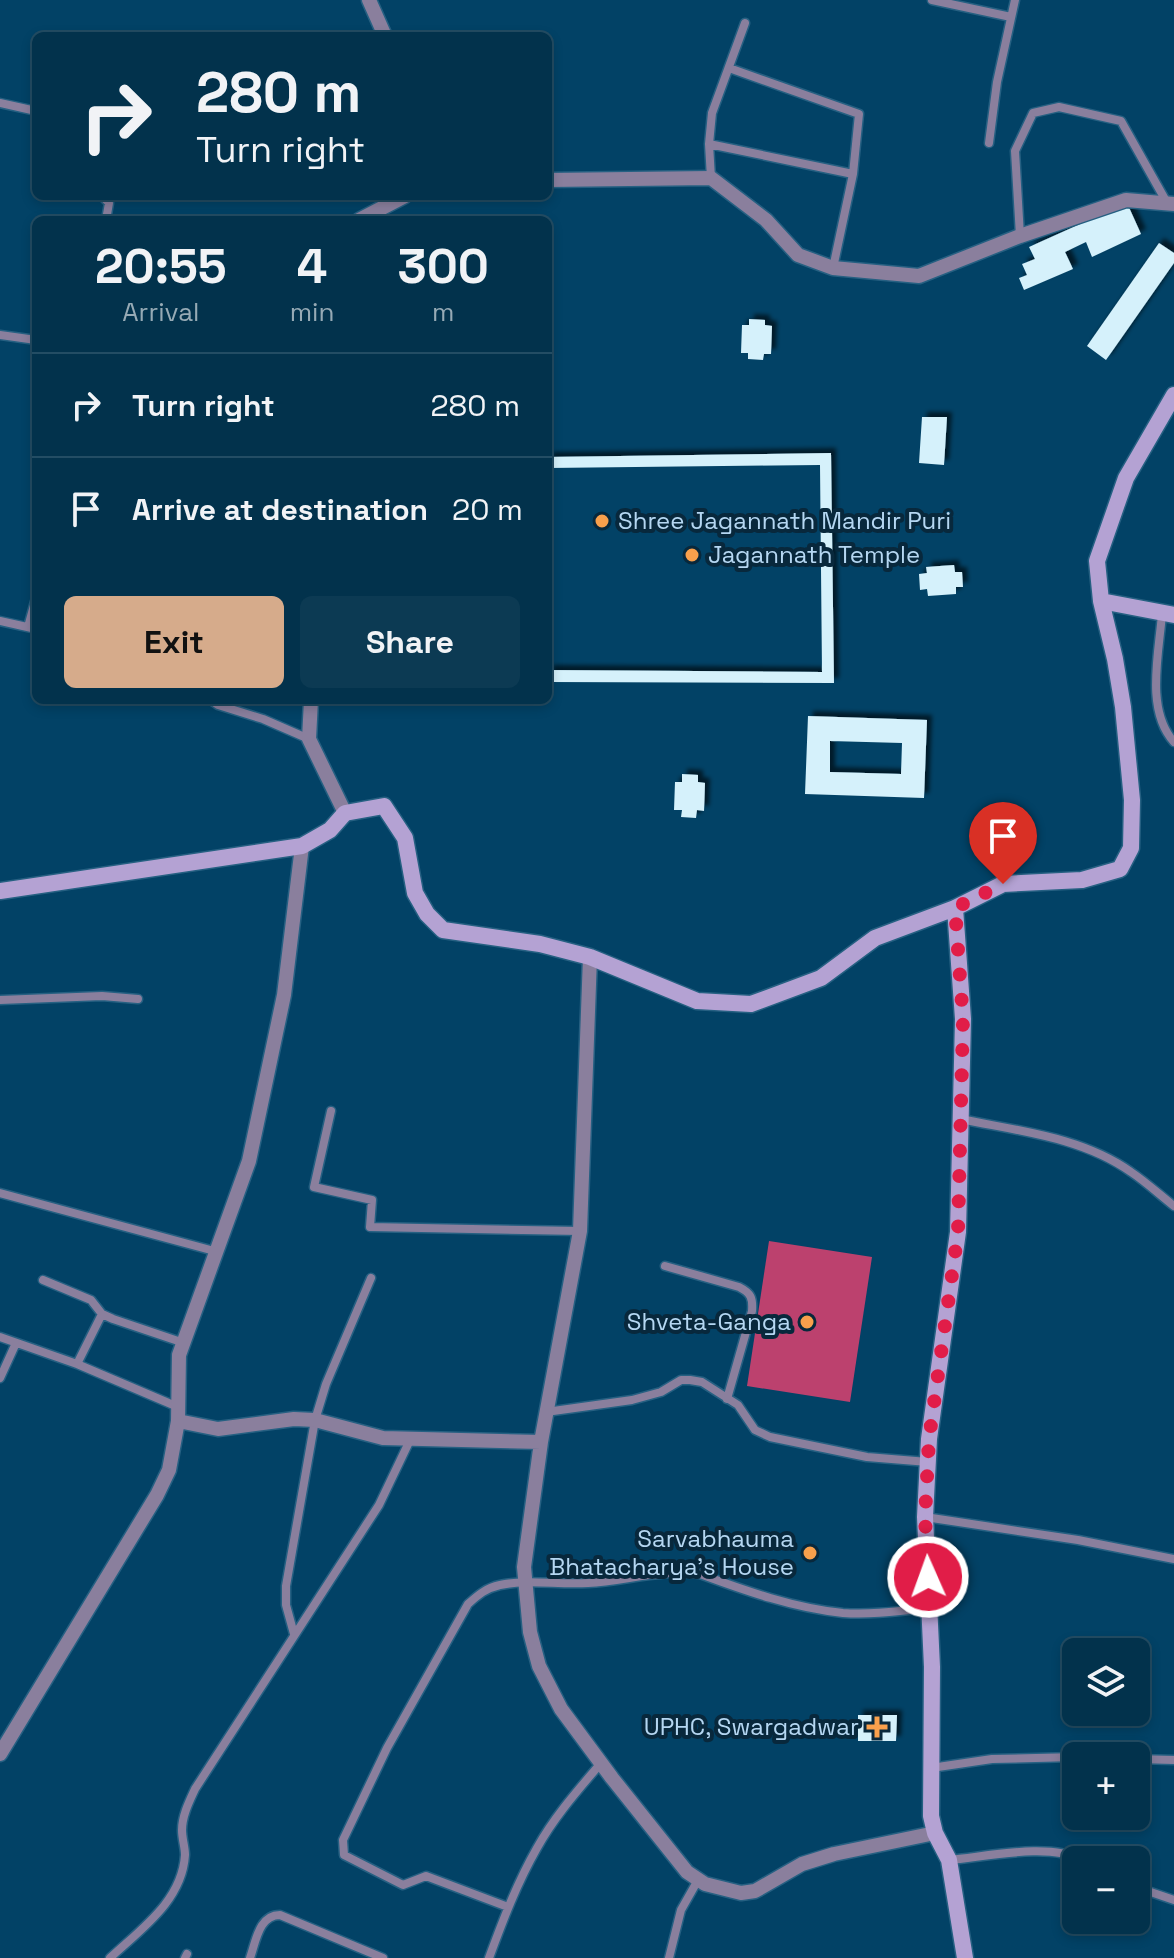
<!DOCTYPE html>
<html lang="en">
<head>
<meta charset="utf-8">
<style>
	body { margin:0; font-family:"Space Grotesk",sans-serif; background:#0c3a53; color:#f1f3f6; height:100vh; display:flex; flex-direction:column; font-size:30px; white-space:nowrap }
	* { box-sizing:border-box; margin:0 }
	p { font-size:26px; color:#96aab5 }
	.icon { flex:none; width:44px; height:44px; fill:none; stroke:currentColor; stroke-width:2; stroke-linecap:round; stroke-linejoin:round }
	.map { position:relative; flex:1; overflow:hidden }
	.details { position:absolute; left:32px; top:216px; width:520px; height:488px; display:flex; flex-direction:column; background:#02324c; border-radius:12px; box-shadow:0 4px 12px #0003,0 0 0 2px #234d64 }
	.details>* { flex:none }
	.hud { position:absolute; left:32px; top:32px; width:520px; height:168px; border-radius:12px; box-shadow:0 4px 12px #0003,0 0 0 2px #234d64; background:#02324c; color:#f1f3f6; overflow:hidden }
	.fabs { position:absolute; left:1062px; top:1638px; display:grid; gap:16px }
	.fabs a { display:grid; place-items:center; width:88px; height:88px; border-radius:12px; background:#02324c; box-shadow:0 4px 12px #0003,0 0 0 2px #234d64; font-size:40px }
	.pin { position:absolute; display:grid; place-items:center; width:68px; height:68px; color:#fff; margin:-82px -34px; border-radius:50% 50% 50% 0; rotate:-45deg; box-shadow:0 0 8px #0007 }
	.pin .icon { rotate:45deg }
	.me { position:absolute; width:88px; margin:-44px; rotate:358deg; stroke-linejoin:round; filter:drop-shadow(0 0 6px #0008) }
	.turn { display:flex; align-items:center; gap:28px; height:168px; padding:0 32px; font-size:36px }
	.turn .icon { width:104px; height:104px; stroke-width:2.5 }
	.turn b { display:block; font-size:56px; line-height:68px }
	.eta { display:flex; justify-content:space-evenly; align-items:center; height:136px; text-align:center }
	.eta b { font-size:48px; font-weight:700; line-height:56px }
	.action { display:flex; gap:16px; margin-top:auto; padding:16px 32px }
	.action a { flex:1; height:92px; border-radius:12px; background:#d6ab8b; color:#111; font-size:32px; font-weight:700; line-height:92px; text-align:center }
	.action a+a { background:#0c3a53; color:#f1f3f6 }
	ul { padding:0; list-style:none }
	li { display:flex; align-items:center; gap:24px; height:104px; padding:0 32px; border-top:2px solid #234d64 }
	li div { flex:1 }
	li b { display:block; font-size:30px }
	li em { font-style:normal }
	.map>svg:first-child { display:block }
</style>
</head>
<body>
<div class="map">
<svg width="1174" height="1958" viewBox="0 0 1174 1958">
	<defs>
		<filter id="shadow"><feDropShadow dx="5" dy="-5" stdDeviation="2" flood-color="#0009"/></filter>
	</defs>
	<rect width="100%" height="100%" fill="#024266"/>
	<!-- water -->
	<path fill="#bc416e" d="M769,1241L872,1257L850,1402L747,1386Z"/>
	<!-- building -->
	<path fill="#d5f1fb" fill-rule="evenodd" filter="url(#shadow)" d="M1127,203L1141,234L1092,257L1086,242L1065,252L1073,269L1024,290L1019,278L1027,275L1022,264L1035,259L1029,247Z
		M1159,243L1174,253V263L1106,360L1087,346Z
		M749,319L765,320V325L772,326L771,354H764L763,360L748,359V353H741L742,325H749Z
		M922,417H947L944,465L919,463Z
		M831,453L834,683L548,682V670L822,672L820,465L548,468V457Z
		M954,565L955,572H962L963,587H956V594L928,596L927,589L920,590L919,574L927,573L926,567Z
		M808,716L927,720L924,798L805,794ZM830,741L902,743L901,774L830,772Z
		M682,774L698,775V782L705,783L704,811L697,810L696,818L681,817L682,810H674L675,782H682Z
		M858,1715H897L896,1741H858Z"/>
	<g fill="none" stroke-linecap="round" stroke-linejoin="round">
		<!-- minor casing -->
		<g stroke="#266082" stroke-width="11">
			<path id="minor" d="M932,0L1011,17
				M729,68L859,114L853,174L833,268
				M0,103L36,111
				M989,143L997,82L1015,0
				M709,144L853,174
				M711,178L709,144L712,113L745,23
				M102,196L109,203L106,220
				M1020,236L1015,151L1033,113L1059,107L1121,121L1166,201
				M0,335L36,340
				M1162,614C1159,653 1145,710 1174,742
				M0,621L36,629
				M28,627L36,598
				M211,700L218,705L263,719L309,739
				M0,1000L102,996L138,999
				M331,1111L314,1187L372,1200L370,1227L580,1231
				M961,1119C1018,1131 1082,1137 1131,1172C1146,1182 1160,1195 1174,1206
				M0,1193L218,1252
				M665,1266L739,1287C751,1293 753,1298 752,1311L727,1399
				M43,1280L91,1300L102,1314L113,1319L184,1343
				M0,1337L77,1364L178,1407
				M77,1364L102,1314
				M0,1378L16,1343
				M546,1412L632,1400L661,1392L681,1380H690L702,1382L738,1405L755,1430L770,1437L867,1457L928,1462
				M925,1517L1078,1540L1174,1559
				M294,1634L286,1605V1586L315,1420L326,1384L371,1278
				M1136,1759L1174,1760
				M931,1768L992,1759L1076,1757
				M949,1860C985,1857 1050,1842 1081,1860
				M1136,1887L1174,1900
				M508,1907L426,1876L403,1885L344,1855L343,1840L387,1748L468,1604C478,1595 486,1588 500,1585C528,1579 558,1585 588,1583C626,1581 660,1569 700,1574C746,1591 794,1608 843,1613C871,1615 900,1611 929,1608
				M110,1958C141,1929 182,1901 185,1855C185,1847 182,1839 182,1830C182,1816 189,1802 195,1789L379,1505L411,1438
				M185,1958L187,1954
				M250,1958C256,1941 259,1915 280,1915L383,1958
				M489,1958C503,1920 517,1883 537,1848C554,1817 578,1790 601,1763
				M669,1958L681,1910L698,1880"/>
		</g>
		<!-- tertiary casing -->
		<g stroke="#266082" stroke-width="17">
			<path id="tertiary" d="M369,0L385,36
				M548,180L711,178L766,220L798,255L833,268L919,276L1020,236L1126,200L1174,204
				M359,220L405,196
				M311,700L309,739L345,813
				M590,957L580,1231L541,1442L524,1567L530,1632L539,1666L561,1709L612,1778L687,1872L705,1884L741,1893L755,1891L802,1864L834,1854L935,1833
				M178,1421L218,1429L294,1419L315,1420L383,1438L541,1442
				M0,1754L157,1495L169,1470L178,1421L179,1355L249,1161L284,995L302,846"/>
		</g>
		<!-- secondary casing -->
		<g stroke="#266082" stroke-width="19">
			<path id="secondary" d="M1101,601L1174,615
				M0,891L302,846L330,830L345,813L384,806L405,838L415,893L427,914L443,930L540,944L590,957L697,1001L751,1004L821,978L875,938L955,908L1003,884L1082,880L1120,869L1131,848L1132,800L1123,707L1115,659L1101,601L1097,561L1126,478L1174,395
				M955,908L963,1019L958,1232L929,1439L925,1517L932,1667L931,1816L935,1833L949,1860L965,1958"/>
		</g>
		<!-- minor -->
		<use href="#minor" stroke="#8a7f9d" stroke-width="8"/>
		<!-- tertiary -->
		<use href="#tertiary" stroke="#8a7f9d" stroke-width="14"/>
		<!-- secondary -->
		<use href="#secondary" stroke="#b4a2d3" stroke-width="16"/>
	</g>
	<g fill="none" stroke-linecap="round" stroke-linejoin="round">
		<!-- route -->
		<path stroke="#e11d48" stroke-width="14" stroke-dasharray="0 25.2" d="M928,1577L925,1517L929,1439L958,1232L963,1019L955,908L1003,884"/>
	</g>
	<!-- markers -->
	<g fill="#f9a04c" stroke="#08283c" stroke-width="3">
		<circle cx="602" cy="521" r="8"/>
		<circle cx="692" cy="555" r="8"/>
		<circle cx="807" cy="1322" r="8"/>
		<circle cx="810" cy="1553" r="8"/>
		<path d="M873 1715h8v8h8v8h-8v8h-8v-8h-8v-8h8z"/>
	</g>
	<g text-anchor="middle" stroke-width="8" stroke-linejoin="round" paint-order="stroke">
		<!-- poi labels -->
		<g font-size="24" fill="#b5d7f2" stroke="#08283c" text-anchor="end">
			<text x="618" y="529" text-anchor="start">Shree Jagannath Mandir Puri</text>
			<text x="708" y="563" text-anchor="start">Jagannath Temple</text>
			<text x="791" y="1330">Shveta-Ganga</text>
			<text x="794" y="1547">Sarvabhauma<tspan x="794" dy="28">Bhatacharya's House</tspan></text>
			<text x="859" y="1735">UPHC, Swargadwar</text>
		</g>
	</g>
</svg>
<div class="fabs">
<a><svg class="icon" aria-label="layers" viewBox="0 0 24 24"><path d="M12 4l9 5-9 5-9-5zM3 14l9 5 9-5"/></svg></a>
<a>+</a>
<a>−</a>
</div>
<div class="pin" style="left:1003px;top:884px;background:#d93025"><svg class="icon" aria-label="arrive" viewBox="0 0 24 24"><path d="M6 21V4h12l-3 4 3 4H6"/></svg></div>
<svg class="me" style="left:928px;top:1577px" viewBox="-20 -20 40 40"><circle r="17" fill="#e11d48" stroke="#fff" stroke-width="3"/><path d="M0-11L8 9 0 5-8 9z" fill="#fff"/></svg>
<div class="hud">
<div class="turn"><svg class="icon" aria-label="right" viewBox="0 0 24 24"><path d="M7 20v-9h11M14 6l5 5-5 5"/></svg><div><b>280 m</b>Turn right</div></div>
</div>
<section class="details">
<div class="eta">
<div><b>20:55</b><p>Arrival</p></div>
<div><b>4</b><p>min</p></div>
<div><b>300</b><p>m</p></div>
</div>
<ul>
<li><svg class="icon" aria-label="right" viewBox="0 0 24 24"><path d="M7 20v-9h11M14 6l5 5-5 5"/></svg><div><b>Turn right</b></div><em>280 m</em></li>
<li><svg class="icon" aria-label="arrive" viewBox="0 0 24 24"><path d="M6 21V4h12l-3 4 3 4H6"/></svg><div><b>Arrive at destination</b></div><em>20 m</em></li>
</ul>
<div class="action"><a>Exit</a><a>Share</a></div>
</section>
</div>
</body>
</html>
